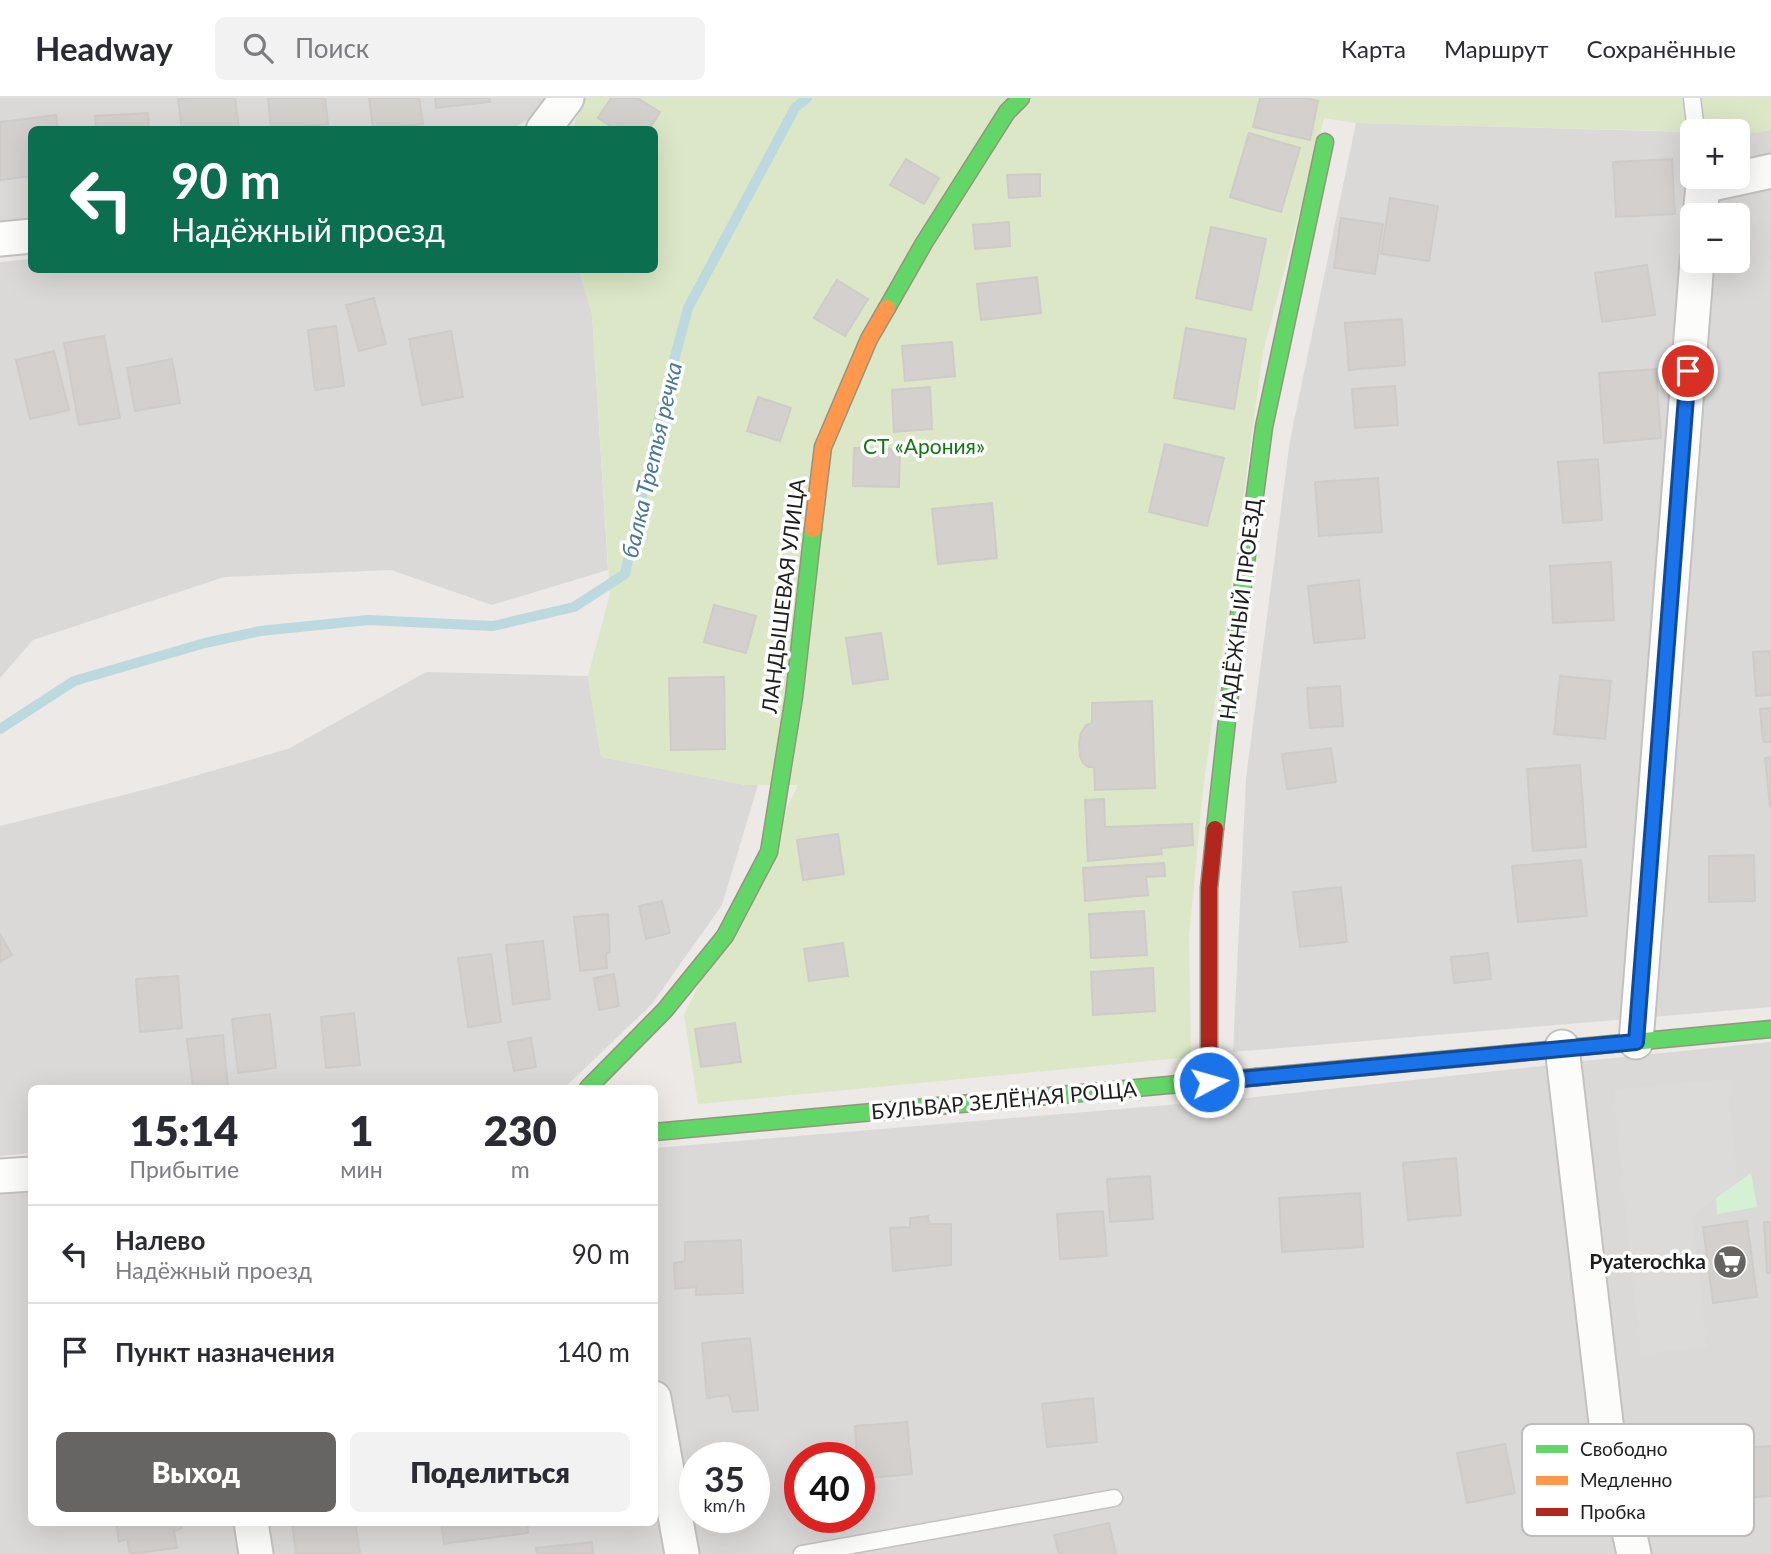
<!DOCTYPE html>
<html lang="ru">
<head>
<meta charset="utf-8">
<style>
	body { margin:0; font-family:Lato,sans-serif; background:#f2f2f3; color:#2b2b33; height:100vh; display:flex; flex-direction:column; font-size:26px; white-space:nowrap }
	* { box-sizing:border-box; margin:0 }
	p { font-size:23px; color:#7c7c81 }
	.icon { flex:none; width:38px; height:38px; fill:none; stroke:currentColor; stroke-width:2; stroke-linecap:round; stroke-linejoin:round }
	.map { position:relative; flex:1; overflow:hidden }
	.sheet { position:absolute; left:28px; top:987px; width:630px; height:441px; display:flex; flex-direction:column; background:#fff; border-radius:10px; box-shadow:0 7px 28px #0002 }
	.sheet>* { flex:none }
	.hud { position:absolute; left:28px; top:28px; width:630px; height:147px; border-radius:10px; box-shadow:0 7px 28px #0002; background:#0b6e4f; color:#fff; overflow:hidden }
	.tools { position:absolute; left:1680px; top:21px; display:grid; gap:14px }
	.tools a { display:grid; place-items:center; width:70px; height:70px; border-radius:10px; background:#fff; box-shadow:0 7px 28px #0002; font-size:35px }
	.speed { position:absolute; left:679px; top:1344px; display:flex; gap:14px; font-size:35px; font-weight:700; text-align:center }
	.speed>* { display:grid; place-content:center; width:91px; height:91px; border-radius:50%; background:#fff; box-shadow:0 7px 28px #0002; line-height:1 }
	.speed small { font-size:18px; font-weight:400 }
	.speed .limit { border:10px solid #d22; background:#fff; color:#111 }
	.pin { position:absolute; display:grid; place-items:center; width:60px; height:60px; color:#fff; margin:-30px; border:4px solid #fff; border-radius:50%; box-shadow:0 2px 7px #0007 }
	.me { position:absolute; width:77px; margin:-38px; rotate:84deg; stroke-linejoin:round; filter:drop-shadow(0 0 5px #0008) }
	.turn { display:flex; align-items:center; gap:24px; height:147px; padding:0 28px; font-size:32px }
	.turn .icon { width:91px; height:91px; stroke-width:2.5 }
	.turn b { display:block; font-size:49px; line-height:60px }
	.eta { display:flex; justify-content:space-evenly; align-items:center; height:119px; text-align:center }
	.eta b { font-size:42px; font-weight:800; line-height:49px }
	.action { display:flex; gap:14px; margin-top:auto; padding:14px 28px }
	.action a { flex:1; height:80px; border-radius:10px; background:#666564; color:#fff; font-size:28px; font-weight:800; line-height:80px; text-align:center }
	.action a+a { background:#f2f2f3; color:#2b2b33 }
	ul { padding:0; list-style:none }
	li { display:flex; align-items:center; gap:21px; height:98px; padding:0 28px; border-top:2px solid #e1e1e2 }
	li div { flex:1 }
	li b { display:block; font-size:26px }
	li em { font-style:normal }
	header { display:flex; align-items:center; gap:42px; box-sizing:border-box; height:98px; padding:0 35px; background:#fff; border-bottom:2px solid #e1e1e2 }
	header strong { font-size:33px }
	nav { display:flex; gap:38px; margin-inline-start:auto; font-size:24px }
	.search { width:490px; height:63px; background:#f2f2f3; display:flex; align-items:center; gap:18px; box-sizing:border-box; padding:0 24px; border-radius:10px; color:#7c7c81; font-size:26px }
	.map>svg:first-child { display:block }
</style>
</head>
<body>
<header>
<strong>Headway</strong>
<div class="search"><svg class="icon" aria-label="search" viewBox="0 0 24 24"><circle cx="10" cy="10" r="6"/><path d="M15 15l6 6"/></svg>Поиск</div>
<nav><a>Карта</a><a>Маршрут</a><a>Сохранённые</a></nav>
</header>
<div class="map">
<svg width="1771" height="1456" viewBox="0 0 1771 1456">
	<rect width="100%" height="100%" fill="#ece9e6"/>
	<!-- residential -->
	<path fill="#dbd9d8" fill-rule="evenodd" d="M0,0H545L537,16L512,31L32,32L31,124L0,127Z
		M1356,25L1692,34V79H1738V35H1754L1771,32V909L1233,954L1246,680L1290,342ZM1692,117H1738V163H1692Z
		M31,161L32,172H579L592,216L608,472L492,507L391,472L224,479L33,542L0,580V164Z
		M426,574L588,578L601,659L746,687H758L722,807L652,906L564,990H32L31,1055L0,1058V728L163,687L288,651Z
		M1771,944V1456H1641L1616,1331L1574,964Z
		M1552,967L1621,1456H0V1093L31,1091L32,1424H654L655,1050L1228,1002ZM695,1360H754V1419H695ZM800,1360H859V1419H800Z"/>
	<!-- grass -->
	<path fill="#dbe7c6" d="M581,0H1771V32L1754,35L1356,25L1324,20L1263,254L1203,692L1189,838L1191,959L698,1006L684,917L798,687H746L601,659L588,578L610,496L592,216L579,172H654V32H573Z"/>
	<!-- park -->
	<path fill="#d5f1d3" d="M1751,1075L1757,1109L1717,1116L1716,1100Z"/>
	<!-- parking -->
	<path fill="#dcdbda" d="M1728,981L1737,1084L1692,1119L1707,1249L1641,1256L1613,992Z"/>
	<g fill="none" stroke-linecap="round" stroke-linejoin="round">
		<!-- stream -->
		<path stroke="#bbd9de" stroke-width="10" d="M0,631L74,583L205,545L260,533L368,522L493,528L574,509L625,476L660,315L688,210L795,10L807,0"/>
	</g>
	<!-- building -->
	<path fill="#d3d0cd" stroke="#cfcbc8" stroke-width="2" d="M189,0H235L239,32H182L178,1Z
		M268,0H325L328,26L271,32Z
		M369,0H419L423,26L373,32Z
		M435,0H489L490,4L436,10Z
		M611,0H637L660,14L649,32H616L598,20Z
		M1260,0H1306L1318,3L1310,42L1253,29Z
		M148,15L149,32H96L95,18Z
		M56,17L58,32H32V78L0,82V24Z
		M1249,35L1300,50L1281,114L1230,99Z
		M906,61L939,80L924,106L890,87Z
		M1672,61L1675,116L1616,119L1613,64Z
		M1040,76V98L1009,100L1007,77Z
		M1390,100L1438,108L1429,163L1381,156Z
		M1341,120L1383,126L1375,176L1334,170Z
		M1009,124L1010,148L975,151L973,127Z
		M1211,129L1266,141L1251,212L1196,200Z
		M1647,167L1655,217L1602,224L1595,175Z
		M1037,179L1041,215L981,222L977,186Z
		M837,182L868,201L845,238L814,220Z
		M374,200L386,246L359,253L346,207Z
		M1402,221L1405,267L1349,272L1345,225Z
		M336,228L344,288L315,292L308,232Z
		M1186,230L1246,241L1234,311L1174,300Z
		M451,233L463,299L422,307L409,241Z
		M104,238L120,320L79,327L64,245Z
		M952,244L955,278L905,283L902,248Z
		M54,253L69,312L30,321L16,262Z
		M172,261L180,305L135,313L127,270Z
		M1656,271L1661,340L1604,345L1599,275Z
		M1395,288L1398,327L1355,330L1352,291Z
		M930,289L932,331L894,334L892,292Z
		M758,299L791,310L780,343L747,333Z
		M1165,346L1224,360L1207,428L1149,414Z
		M854,350L900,351L899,389L853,388Z
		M1598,361L1602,422L1563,425L1558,364Z
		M1378,380L1382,434L1319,438L1315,384Z
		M992,405L997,460L938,466L932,411Z
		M1611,464L1614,522L1553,525L1550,468Z
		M1359,482L1365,540L1314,545L1308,488Z
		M714,507L756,518L746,555L704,544Z
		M881,535L888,581L853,586L846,540Z
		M1771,553V597L1756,598L1753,554Z
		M1560,578L1611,583L1605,641L1554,636Z
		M724,579L725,651L671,652L669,580Z
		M1340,588L1343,628L1310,630L1307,590Z
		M1152,603L1155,690L1095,692L1094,669H1088L1083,665L1080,658L1079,646L1081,635L1086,627L1092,625V605Z
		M1771,610V644H1763L1760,611Z
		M1331,650L1336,684L1287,691L1282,656Z
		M1771,659V708H1770L1765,660Z
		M1580,667L1586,749L1533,753L1527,671Z
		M1104,701L1105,729L1192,726L1193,747L1161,750L1162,756L1088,763L1085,702Z
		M838,736L844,776L803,782L797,742Z
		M1754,757L1755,803L1709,804V758Z
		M1581,762L1587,818L1518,824L1512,768Z
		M1164,765L1165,778L1146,779L1148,797L1085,803L1083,770Z
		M1341,789L1347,844L1300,849L1293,794Z
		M662,803L670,835L646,841L639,808Z
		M1144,813L1147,857L1091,860L1089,816Z
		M608,816L610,854L606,856L607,870L580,873L574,819Z
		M0,836L12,857L0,864Z
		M543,843L550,901L513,906L506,847Z
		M843,845L848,878L809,883L804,851Z
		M1488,855L1491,881L1454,885L1451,859Z
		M491,856L501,924L468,929L458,860Z
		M1153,870L1155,913L1093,917L1091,874Z
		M614,876L619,908L599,912L594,880Z
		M178,878L182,930L140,934L136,881Z
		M354,915L360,967L326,970L321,919Z
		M270,916L276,970L238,975L232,921Z
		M735,925L741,964L701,969L695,931Z
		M223,937L228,990H193L187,941Z
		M531,940L536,969L514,973L508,944Z
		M1456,1060L1461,1117L1408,1122L1403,1065Z
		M1150,1078L1153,1121L1110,1124L1107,1081Z
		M1360,1095L1363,1149L1282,1154L1279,1100Z
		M1103,1113L1107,1158L1060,1161L1057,1116Z
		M928,1118L929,1126H951V1167L893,1173L890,1130L910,1129V1120Z
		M1747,1123L1757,1199L1713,1205L1703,1129Z
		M1764,1124H1771V1175H1767Z
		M741,1142L743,1195L696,1197V1189L675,1191L674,1165L685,1163V1144Z
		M750,1240L758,1312L733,1314L729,1297L707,1300L702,1245Z
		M1093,1300L1097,1344L1047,1349L1042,1306Z
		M907,1324L912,1376L859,1381V1360H857L855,1328Z
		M1505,1346L1515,1395L1467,1405L1457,1355Z
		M1771,1348V1398L1743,1400L1739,1350Z
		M116,1424H181L182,1430L174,1433L177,1450L130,1456L127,1441L119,1444Z
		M292,1424H355L360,1456H296Z
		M441,1424H527L528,1435L444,1446Z
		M1109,1425L1116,1456H1059L1054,1437Z
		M592,1444L593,1456H537L536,1450Z"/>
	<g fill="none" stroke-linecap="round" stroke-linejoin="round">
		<!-- lane casing -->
		<g stroke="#c3c2c1" stroke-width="19">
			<path id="lane" d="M1692,0L1696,33
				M802,1456L1114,1400"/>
		</g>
		<!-- street casing -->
		<g stroke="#c3c2c1" stroke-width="37">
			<path id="street" d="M543,32L567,0
				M1700,117L1703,88L1771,73
				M0,141L32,138
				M1636,944L1697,163
				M1562,949L1607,1333L1634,1456
				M0,1078L32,1076
				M654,1300L682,1456
				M251,1424L256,1456"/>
		</g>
		<!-- fast casing -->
		<g stroke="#95947f" stroke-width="19">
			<path id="fast" d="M887,210L924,145L1007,14L1021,0
				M1215,731L1237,532L1264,329L1325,44
				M1506,956L1771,931
				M588,990L665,912L725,838L769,754L794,599L813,431
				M654,1034L1256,979"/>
		</g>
		<!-- slow casing -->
		<g stroke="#95947f" stroke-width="19">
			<path id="slow" d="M813,431L823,349L869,241L887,210
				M1256,979L1506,956"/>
		</g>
		<!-- jam casing -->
		<g stroke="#95947f" stroke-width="19">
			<path id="jam" d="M1209,984V790L1215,731"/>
		</g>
		<!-- lane -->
		<use href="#lane" stroke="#fcfcfb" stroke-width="16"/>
		<!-- street -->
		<use href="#street" stroke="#fcfcfb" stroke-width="33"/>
		<!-- fast -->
		<use href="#fast" stroke="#63d668" stroke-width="16"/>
		<!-- slow -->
		<use href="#slow" stroke="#ff974d" stroke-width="16"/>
		<!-- jam -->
		<use href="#jam" stroke="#b3261e" stroke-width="16"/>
	</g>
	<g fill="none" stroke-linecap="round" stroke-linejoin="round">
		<!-- route casing -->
		<g stroke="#114b97" stroke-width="18">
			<path id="route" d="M1209,984L1636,944L1688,273"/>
		</g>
		<!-- route -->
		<use href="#route" stroke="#1a73e8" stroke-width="12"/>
	</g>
	<!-- icons -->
	<defs>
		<g id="supermarket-disc" transform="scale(1.75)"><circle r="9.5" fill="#666564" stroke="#fff"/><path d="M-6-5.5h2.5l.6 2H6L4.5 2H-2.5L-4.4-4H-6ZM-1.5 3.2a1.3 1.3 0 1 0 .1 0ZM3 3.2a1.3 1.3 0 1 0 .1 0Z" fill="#fff"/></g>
	</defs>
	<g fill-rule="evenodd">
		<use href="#supermarket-disc" x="1730" y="1164"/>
	</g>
	<g text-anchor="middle" stroke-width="7" stroke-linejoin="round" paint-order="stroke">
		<!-- park labels -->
		<g font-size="21" fill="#107711" stroke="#fff">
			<text x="924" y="356">СТ «Арония»</text>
		</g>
		<!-- street labels -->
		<g font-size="21" fill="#1e1e1e" stroke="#fff">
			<text transform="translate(784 498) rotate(-83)" y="7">ЛАНДЫШЕВАЯ УЛИЦА</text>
			<text transform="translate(1241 511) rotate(-83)" y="7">НАДЁЖНЫЙ ПРОЕЗД</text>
			<text transform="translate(1004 1003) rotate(-5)" y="7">БУЛЬВАР ЗЕЛЁНАЯ РОЩА</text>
		</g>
		<!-- poi labels -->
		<g font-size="21" font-weight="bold" fill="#1e1e1e" stroke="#fff" text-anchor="end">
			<text x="1706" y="1171">Pyaterochka</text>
		</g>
		<!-- water labels -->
		<g font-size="23" font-style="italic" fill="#48779a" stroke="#fff">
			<text transform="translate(652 362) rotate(-77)" y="8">балка Третья речка</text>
		</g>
	</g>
	<!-- legend -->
	<rect x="1522" y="1326" width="232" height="112" rx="10" fill="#fff" stroke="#bcbcbc" stroke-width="2"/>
	<rect x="1536" y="1347" width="32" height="8" fill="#63d668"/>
	<rect x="1536" y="1378" width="32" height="9" fill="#ff974d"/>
	<rect x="1536" y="1410" width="32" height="8" fill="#b3261e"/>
	<g font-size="19" fill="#1e1e1e">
		<text x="1580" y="1358">Свободно</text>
		<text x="1580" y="1389">Медленно</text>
		<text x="1580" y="1421">Пробка</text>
	</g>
</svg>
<div class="tools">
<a>+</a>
<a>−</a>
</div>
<div class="speed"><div>35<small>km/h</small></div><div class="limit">40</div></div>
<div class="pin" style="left:1688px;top:273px;background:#d93025"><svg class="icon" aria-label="arrive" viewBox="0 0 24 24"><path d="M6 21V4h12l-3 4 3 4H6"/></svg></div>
<svg class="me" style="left:1209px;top:984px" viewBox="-20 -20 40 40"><circle r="17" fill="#1a73e8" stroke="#fff" stroke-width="3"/><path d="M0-11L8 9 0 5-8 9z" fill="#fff"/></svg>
<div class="hud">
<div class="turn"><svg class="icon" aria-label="left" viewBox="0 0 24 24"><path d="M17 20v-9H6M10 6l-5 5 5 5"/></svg><div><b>90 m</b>Надёжный проезд</div></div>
</div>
<section class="sheet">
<div class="eta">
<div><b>15:14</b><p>Прибытие</p></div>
<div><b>1</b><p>мин</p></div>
<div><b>230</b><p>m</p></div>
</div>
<ul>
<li><svg class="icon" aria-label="left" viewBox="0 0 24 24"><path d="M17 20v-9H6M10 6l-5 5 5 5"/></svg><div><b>Налево</b><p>Надёжный проезд</p></div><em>90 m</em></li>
<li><svg class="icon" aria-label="arrive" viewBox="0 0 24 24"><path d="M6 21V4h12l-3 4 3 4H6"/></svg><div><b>Пункт назначения</b></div><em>140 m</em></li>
</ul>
<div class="action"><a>Выход</a><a>Поделиться</a></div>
</section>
</div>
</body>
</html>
